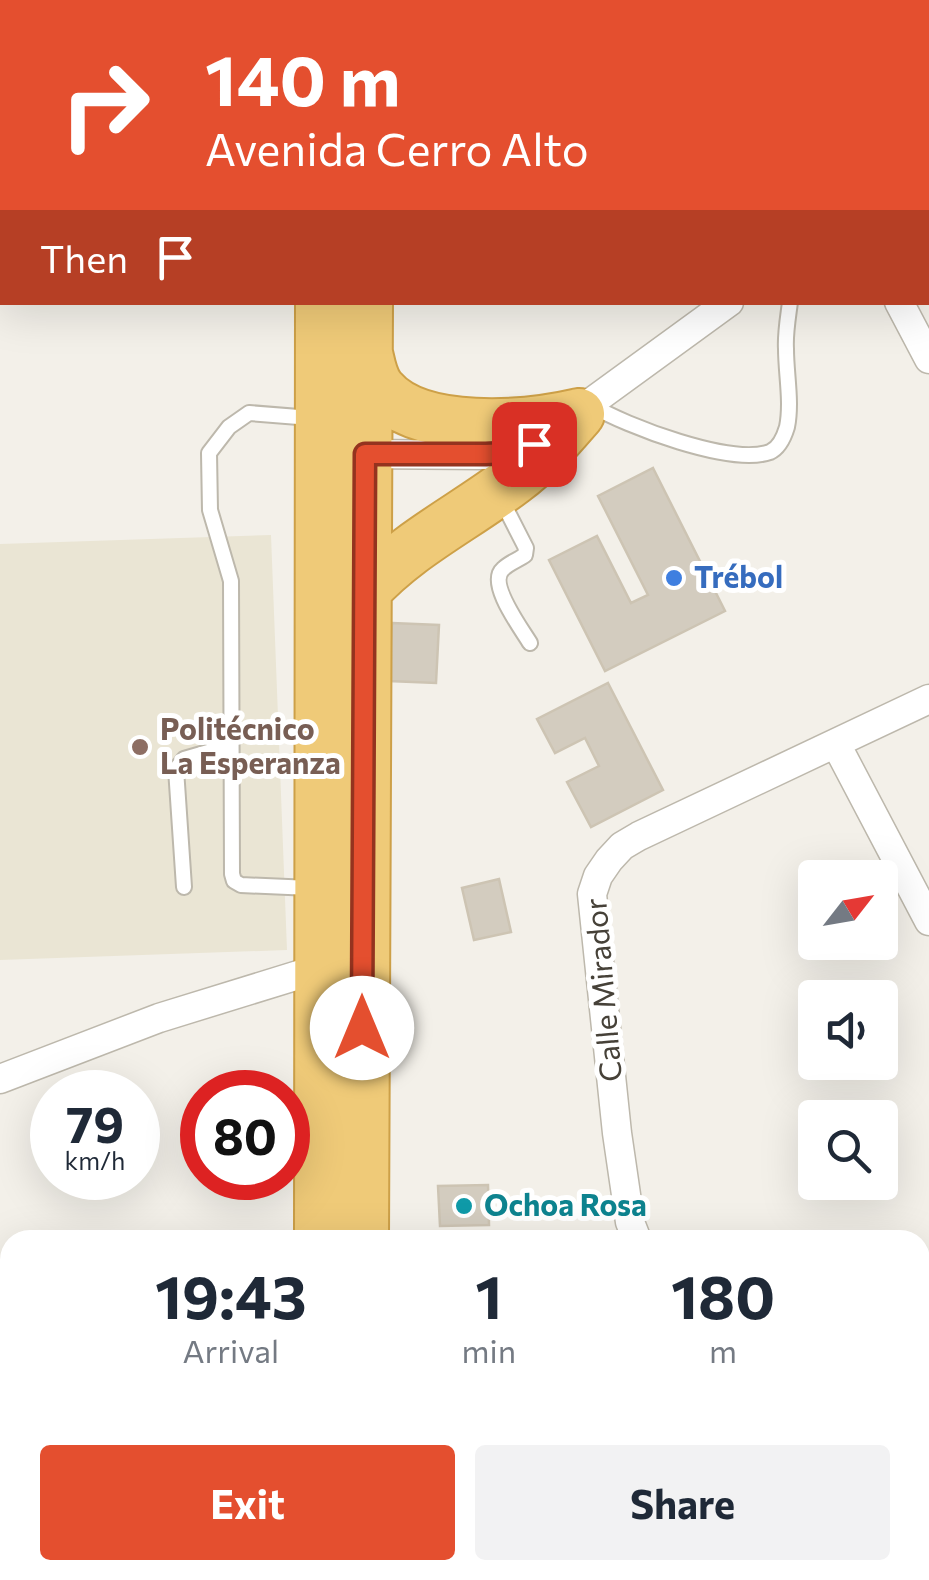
<!DOCTYPE html>
<html lang="en">
<head>
<meta charset="utf-8">
<style>
	body { margin:0; font-family:Commissioner,sans-serif; background:#f2f2f3; color:#1f2937; height:100vh; display:flex; flex-direction:column; font-size:38px; white-space:nowrap }
	* { box-sizing:border-box; margin:0 }
	p { font-size:32px; color:#747a83 }
	.icon { flex:none; width:55px; height:55px; fill:none; stroke:currentColor; stroke-width:2; stroke-linecap:round; stroke-linejoin:round }
	.map { position:relative; flex:1; overflow:hidden }
	.side { position:absolute; left:0px; top:1230px; width:930px; height:350px; display:flex; flex-direction:column; background:#fff; border-radius:30px 30px 0 0; box-shadow:0 10px 40px #0002 }
	.side>* { flex:none }
	.banner { position:absolute; left:0px; top:0px; width:930px; height:305px; box-shadow:0 10px 40px #0002; background:#e44f2f; color:#fff; overflow:hidden }
	.needle { width:65px; rotate:59deg }
	.tools { position:absolute; left:798px; top:860px; display:grid; gap:20px }
	.tools a { display:grid; place-items:center; width:100px; height:100px; border-radius:10px; background:#fff; box-shadow:0 10px 40px #0002; font-size:50px }
	.speed { position:absolute; left:30px; top:1070px; display:flex; gap:20px; font-size:50px; font-weight:700; text-align:center }
	.speed>* { display:grid; place-content:center; width:130px; height:130px; border-radius:50%; background:#fff; box-shadow:0 10px 40px #0002; line-height:1 }
	.speed small { font-size:25px; font-weight:400 }
	.speed .limit { border:15px solid #d22; background:#fff; color:#111 }
	.pin { position:absolute; display:grid; place-items:center; width:85px; height:85px; color:#fff; margin:-42px; border-radius:20px; box-shadow:0 5px 15px #0006 }
	.me { position:absolute; width:110px; margin:-55px; rotate:0deg; stroke-linejoin:round; filter:drop-shadow(0 0 8px #0008) }
	.turn { display:flex; align-items:center; gap:35px; height:210px; padding:0 40px; font-size:45px }
	.turn .icon { width:130px; height:130px; stroke-width:2.5 }
	.turn b { display:block; font-size:70px; line-height:85px }
	.then { display:flex; align-items:center; height:95px; padding:0 40px; background:#0003; gap:20px; font-size:38px }
	.eta { display:flex; justify-content:space-evenly; align-items:center; height:170px; text-align:center }
	.eta b { font-size:60px; font-weight:700; line-height:70px }
	.action { display:flex; gap:20px; margin-top:auto; padding:20px 40px }
	.action a { flex:1; height:115px; border-radius:10px; background:#e44f2f; color:#fff; font-size:40px; font-weight:700; line-height:115px; text-align:center }
	.action a+a { background:#f2f2f3; color:#1f2937 }
	.map>svg:first-child { display:block }
</style>
</head>
<body>
<div class="map">
<svg width="929" height="1580" viewBox="0 0 929 1580">
	<rect width="100%" height="100%" fill="#f3f0e9"/>
	<!-- education -->
	<path fill="#eae5d4" d="M271,535L287,950L0,960V544Z"/>
	<g fill="none" stroke-linecap="round" stroke-linejoin="round">
		<!-- stream -->
		<path stroke="#accee9" stroke-width="8" d="M0,1420L10,1437
			M48,1570V1580"/>
	</g>
	<!-- building -->
	<path fill="#d3ccbf" stroke="#cdc4b3" stroke-width="2.5" d="M653,468L725,611L605,671L549,560L597,536L631,603L648,595L598,496Z
		M392,623L439,625L436,683L389,681Z
		M608,683L663,790L591,827L567,782L599,766L585,738L555,753L537,719Z
		M499,879L511,932L474,940L462,888Z
		M488,1185L489,1225L440,1226L438,1186Z
		M589,1570L590,1580H458Z"/>
	<g fill="none" stroke-linecap="round" stroke-linejoin="round">
		<!-- lane casing -->
		<g stroke="#bdb8ac" stroke-width="18">
			<path id="lane" d="M591,405C626,426 731,466 770,452C779,448 784,437 787,427C792,402 786,374 786,349C785,334 788,318 790,302
				M311,418L249,413L229,427L209,453L210,510L231,581L232,874L234,881L241,885L311,888
				M502,501L526,548L525,555C518,560 509,563 503,569C487,583 521,628 530,643
				M184,887L176,769L184,759L229,746"/>
		</g>
		<!-- street casing -->
		<g stroke="#bdb8ac" stroke-width="31">
			<path id="street" d="M766,0L768,2
				M0,91L2,92
				M928,108H929
				M928,152L929,151
				M899,302L929,359
				M358,454L486,455L505,453L534,444L729,302
				M836,744L929,921
				M0,1079L159,1018L321,968
				M637,1240L630,1222L617,1133L592,894L598,876L609,860L622,846L639,836L929,699
				M920,1347L929,1342
				M920,1462L929,1467"/>
		</g>
		<!-- highway casing -->
		<g stroke="#cda048" stroke-width="54">
			<path id="highway" d="M366,0V2
				M321,2V0
				M367,353C370,366 372,380 381,390C420,436 527,426 579,414
				M365,591C408,544 463,518 513,480C539,461 559,437 579,414
				M320,1240L321,302
				M363,1240L367,302
				M319,1580V1570
				M362,1580V1570"/>
		</g>
		<!-- lane -->
		<use href="#lane" stroke="#fff" stroke-width="14"/>
		<!-- street -->
		<use href="#street" stroke="#fff" stroke-width="28"/>
		<!-- highway -->
		<use href="#highway" stroke="#efca78" stroke-width="50"/>
	</g>
	<g fill="none" stroke-linecap="round" stroke-linejoin="round">
		<!-- route casing -->
		<g stroke="#94331f" stroke-width="25">
			<path id="route" d="M362,1028L365,454H486L505,453L534,444"/>
		</g>
		<!-- route -->
		<use href="#route" stroke="#e44f2f" stroke-width="18"/>
	</g>
	<!-- markers -->
	<circle fill="#3f7fe0" stroke="#fff" stroke-width="4" cx="674" cy="578" r="10"/>
	<circle fill="#8d6e63" stroke="#fff" stroke-width="4" cx="140" cy="747" r="10"/>
	<circle fill="#0f9aa8" stroke="#fff" stroke-width="4" cx="464" cy="1206" r="10"/>
	<g text-anchor="middle" stroke-width="10" stroke-linejoin="round" paint-order="stroke">
		<!-- shop labels -->
		<g font-size="30" font-weight="bold" fill="#366cbe" stroke="#fff" text-anchor="start">
			<text x="694" y="588">Trébol</text>
		</g>
		<!-- education labels -->
		<g font-size="30" font-weight="bold" fill="#785e54" stroke="#fff" text-anchor="start">
			<text x="160" y="740">Politécnico<tspan x="160" dy="34">La Esperanza</tspan></text>
		</g>
		<!-- street labels -->
		<g font-size="30" fill="#464138" stroke="#fff">
			<text transform="translate(604 990) rotate(-95)" y="10">Calle Mirador</text>
		</g>
		<!-- culture labels -->
		<g font-size="30" font-weight="bold" fill="#0d838f" stroke="#fff" text-anchor="start">
			<text x="484" y="1216">Ochoa Rosa</text>
		</g>
	</g>
</svg>
<div class="tools">
<a><svg class="needle" viewBox="-14 -14 28 28"><path d="M0-13l5 13h-10z" fill="#e53935"/><path d="M0 13l5-13h-10z" fill="#747a83"/></svg></a>
<a><svg class="icon" aria-label="sound" viewBox="0 0 24 24"><path d="M4 9h4l5-4v14l-5-4H4zM17 9q2 3 0 6"/></svg></a>
<a><svg class="icon" aria-label="search" viewBox="0 0 24 24"><circle cx="10" cy="10" r="6"/><path d="M15 15l6 6"/></svg></a>
</div>
<div class="speed"><div>79<small>km/h</small></div><div class="limit">80</div></div>
<div class="pin" style="left:534px;top:444px;background:#d93025"><svg class="icon" aria-label="arrive" viewBox="0 0 24 24"><path d="M6 21V4h12l-3 4 3 4H6"/></svg></div>
<svg class="me" style="left:362px;top:1028px" viewBox="-20 -20 40 40"><circle r="19" fill="#fff"/><path d="M0-13L10 11 0 6-10 11z" fill="#e44f2f"/></svg>
<div class="banner">
<div class="turn"><svg class="icon" aria-label="right" viewBox="0 0 24 24"><path d="M7 20v-9h11M14 6l5 5-5 5"/></svg><div><b>140 m</b>Avenida Cerro Alto</div></div>
<div class="then">Then<svg class="icon" aria-label="arrive" viewBox="0 0 24 24"><path d="M6 21V4h12l-3 4 3 4H6"/></svg></div>
</div>
<section class="side">
<div class="eta">
<div><b>19:43</b><p>Arrival</p></div>
<div><b>1</b><p>min</p></div>
<div><b>180</b><p>m</p></div>
</div>
<div class="action"><a>Exit</a><a>Share</a></div>
</section>
</div>
</body>
</html>
